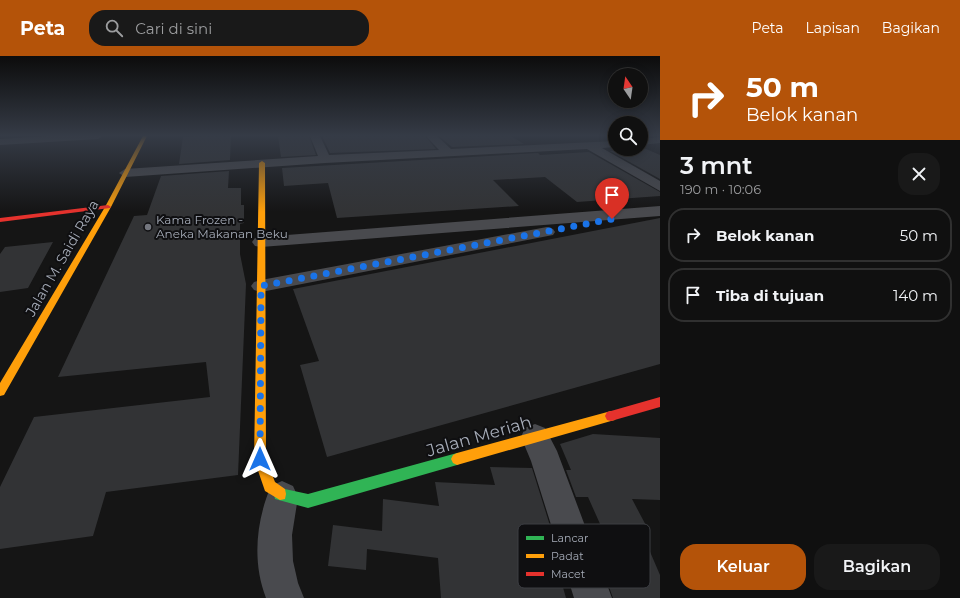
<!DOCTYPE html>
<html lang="id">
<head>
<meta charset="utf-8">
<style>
	body { margin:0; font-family:Montserrat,sans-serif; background:#191919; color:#f1f3f6; height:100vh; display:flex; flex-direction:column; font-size:15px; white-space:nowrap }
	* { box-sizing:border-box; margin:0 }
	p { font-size:13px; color:#9c9d9f }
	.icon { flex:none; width:22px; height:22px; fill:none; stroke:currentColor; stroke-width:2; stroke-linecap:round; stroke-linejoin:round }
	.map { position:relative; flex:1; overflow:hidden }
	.details { display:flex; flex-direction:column; background:#101010; width:300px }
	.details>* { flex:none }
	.guide { background:#b45309; color:#fff; overflow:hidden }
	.needle { width:26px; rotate:347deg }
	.fabs { position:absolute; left:608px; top:12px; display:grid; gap:8px }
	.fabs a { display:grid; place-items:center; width:40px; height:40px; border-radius:50%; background:#101010; box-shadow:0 2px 10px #0003,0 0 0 1px #303030; font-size:20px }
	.pin { position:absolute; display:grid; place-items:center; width:34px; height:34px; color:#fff; margin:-41px -17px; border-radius:50% 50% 50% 0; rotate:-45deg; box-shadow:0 0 4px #0007 }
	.pin .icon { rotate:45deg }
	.me { position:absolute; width:44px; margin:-22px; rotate:0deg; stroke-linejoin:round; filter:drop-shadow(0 0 3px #0008) }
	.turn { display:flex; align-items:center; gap:14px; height:84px; padding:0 20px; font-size:18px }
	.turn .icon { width:52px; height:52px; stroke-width:2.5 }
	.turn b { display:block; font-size:28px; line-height:34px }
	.round { display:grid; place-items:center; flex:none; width:42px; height:42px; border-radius:16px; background:#191919 }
	.summary { display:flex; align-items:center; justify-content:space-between; height:68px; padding:0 20px }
	h1 { font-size:24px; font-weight:600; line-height:30px }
	.primary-button { display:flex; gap:8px; margin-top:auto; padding:8px 20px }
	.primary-button a { flex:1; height:46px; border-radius:16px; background:#b45309; color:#fff; font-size:16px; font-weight:600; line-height:46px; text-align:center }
	.primary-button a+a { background:#191919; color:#f1f3f6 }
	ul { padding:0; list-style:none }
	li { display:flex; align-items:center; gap:12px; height:54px; margin:0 8px 6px; padding:0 12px; border:2px solid #303030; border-radius:16px }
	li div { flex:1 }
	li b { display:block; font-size:15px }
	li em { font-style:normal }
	header { display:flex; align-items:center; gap:24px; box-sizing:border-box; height:56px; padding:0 20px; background:#b45309; color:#fff }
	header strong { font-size:19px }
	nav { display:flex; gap:22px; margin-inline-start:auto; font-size:14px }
	.search { width:280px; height:36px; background:#191919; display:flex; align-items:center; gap:10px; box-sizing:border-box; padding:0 14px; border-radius:16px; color:#9c9d9f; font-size:15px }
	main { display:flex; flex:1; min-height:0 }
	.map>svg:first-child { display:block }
</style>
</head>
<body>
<header>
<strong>Peta</strong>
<div class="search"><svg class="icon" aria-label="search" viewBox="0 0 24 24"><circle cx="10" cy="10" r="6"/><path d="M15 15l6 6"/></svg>Cari di sini</div>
<nav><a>Peta</a><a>Lapisan</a><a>Bagikan</a></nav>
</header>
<main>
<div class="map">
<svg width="660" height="542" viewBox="0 0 660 542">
	<rect width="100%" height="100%" fill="#151515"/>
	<!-- building -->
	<path fill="#323335" d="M196,80H231L230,104L179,108L183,81Z
		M278,80H309L316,99L281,101Z
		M322,80H425L436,93L330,97Z
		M439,80H511L524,88L452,91Z
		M646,93L660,99V123L610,95Z
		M589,96L660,136V140L577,146L545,121L493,124L519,150L337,162L328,127L284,130L282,112L538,97L540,99Z
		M229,115L228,132H241V149H244V167L240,168V198L246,228L238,419L106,436L93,480L0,493V431L34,361L210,341L206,306L58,321L134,160L147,159L161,120Z
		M660,162V308L327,401L300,309L319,305L293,233Z
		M53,186L28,232L0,236V198L5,191Z
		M593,378L660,382V444L632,443L650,477H642L660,519V542H613L593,486L609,488L588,441H576L566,414H571L560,388Z
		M490,411L532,412L566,521H560L566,542H441L438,502L367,493L366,514L328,510L333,469L382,475L383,443L439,450L435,426L495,429Z"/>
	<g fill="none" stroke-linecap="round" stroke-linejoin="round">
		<!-- street -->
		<path fill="#494a4e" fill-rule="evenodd" d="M49,80H103L98,83L0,89V83Z
			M310,80H320L329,99L439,94L426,80H437L451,93L615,85V91L602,92L660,125V135L587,93L325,107L125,121L119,117L125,113L318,100Z
			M660,81V87L641,89V83Z
			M660,150V160L261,191L255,190L252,186L255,182L261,181Z
			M547,171L553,173L555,176L553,179L261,236L254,234L251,230L254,226L261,224Z
			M535,368L545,372L557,395L612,542H574L531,405L521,381L525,372Z
			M282,425L293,430L298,441L292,479L293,505L298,527L304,542H266C252,506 256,465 271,430Z"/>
		<!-- fast -->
		<path fill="#30b455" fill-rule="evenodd" d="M457,397L461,399L463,403L461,407L457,409L308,452L275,443L274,438L275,433L280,432L308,438Z"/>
		<!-- slow -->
		<path fill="#ff9f0a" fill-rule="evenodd" d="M143,80H147L111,151L4,339L0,340V327L105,151Z
			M262,105L265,107L266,403L275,426L285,433L286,438L285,443L280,444L265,435L254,403L259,107Z
			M611,355L615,356L617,360L615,364L611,365L457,409L453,407L451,403L453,399L457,397Z"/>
		<!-- jam -->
		<path fill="#e5322d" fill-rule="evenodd" d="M108,149L111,151L110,152L0,166V162Z
			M660,341V351L611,365L607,364L605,360L607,356L611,355Z"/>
	</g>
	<!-- sky -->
	<linearGradient id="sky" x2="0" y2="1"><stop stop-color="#0c0c0c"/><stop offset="0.51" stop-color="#353b46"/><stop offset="1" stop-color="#353b46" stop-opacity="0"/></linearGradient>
	<rect width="660" height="156" fill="url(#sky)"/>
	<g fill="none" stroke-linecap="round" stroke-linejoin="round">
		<!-- route -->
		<path stroke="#1a73e8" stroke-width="7" stroke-dasharray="0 12.6" d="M260,403L261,230L612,163"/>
	</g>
	<!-- markers -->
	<circle fill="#73767e" stroke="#0f0f11" stroke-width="1.5" cx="148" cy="171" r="4"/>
	<g text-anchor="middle" stroke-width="4" stroke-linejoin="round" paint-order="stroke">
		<!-- far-poi labels -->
		<g font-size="12" fill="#a5abb7" stroke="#0f0f11" text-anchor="start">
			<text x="156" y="168">Kama Frozen -<tspan x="156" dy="14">Aneka Makanan Beku</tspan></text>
		</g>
		<!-- street labels -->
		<g font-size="14" fill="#a5abb7" stroke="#0f0f11">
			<text transform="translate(62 202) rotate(-60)" y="5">Jalan M. Saidi Raya</text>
		</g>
		<!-- near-street labels -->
		<g font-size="17" fill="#a5abb7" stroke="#0f0f11">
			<text transform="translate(479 380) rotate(-16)" y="6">Jalan Meriah</text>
		</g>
	</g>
	<!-- legend -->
	<rect x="518" y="468" width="132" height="64" rx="6" fill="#0f0f11" stroke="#3c3e43" stroke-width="1"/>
	<rect x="526" y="480" width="18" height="4" fill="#30b455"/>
	<rect x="526" y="498" width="18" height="4" fill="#ff9f0a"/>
	<rect x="526" y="516" width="18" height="4" fill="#e5322d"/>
	<g font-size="11" fill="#a5abb7">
		<text x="551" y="486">Lancar</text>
		<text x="551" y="504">Padat</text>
		<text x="551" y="522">Macet</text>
	</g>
</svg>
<div class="fabs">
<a><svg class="needle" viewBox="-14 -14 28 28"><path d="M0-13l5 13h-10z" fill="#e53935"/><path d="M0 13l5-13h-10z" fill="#9c9d9f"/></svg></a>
<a><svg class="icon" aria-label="search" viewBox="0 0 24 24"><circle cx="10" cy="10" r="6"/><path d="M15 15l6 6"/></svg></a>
</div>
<div class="pin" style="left:612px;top:163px;background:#d93025"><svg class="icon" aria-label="arrive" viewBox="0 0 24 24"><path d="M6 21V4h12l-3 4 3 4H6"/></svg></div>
<svg class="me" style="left:260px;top:403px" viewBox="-20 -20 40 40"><path d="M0-17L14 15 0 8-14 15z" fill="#1a73e8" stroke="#fff" stroke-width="4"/></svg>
</div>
<section class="details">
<div class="guide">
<div class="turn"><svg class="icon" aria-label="right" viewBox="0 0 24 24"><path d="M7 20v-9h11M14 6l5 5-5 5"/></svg><div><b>50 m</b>Belok kanan</div></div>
</div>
<div class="summary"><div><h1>3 mnt</h1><p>190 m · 10:06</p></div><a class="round"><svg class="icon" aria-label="close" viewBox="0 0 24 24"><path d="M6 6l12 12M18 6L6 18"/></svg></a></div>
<ul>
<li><svg class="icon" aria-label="right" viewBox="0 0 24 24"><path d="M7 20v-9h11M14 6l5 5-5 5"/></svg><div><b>Belok kanan</b></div><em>50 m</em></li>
<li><svg class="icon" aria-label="arrive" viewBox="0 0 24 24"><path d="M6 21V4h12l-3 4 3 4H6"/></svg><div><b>Tiba di tujuan</b></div><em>140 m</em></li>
</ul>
<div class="primary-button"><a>Keluar</a><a>Bagikan</a></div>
</section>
</main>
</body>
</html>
